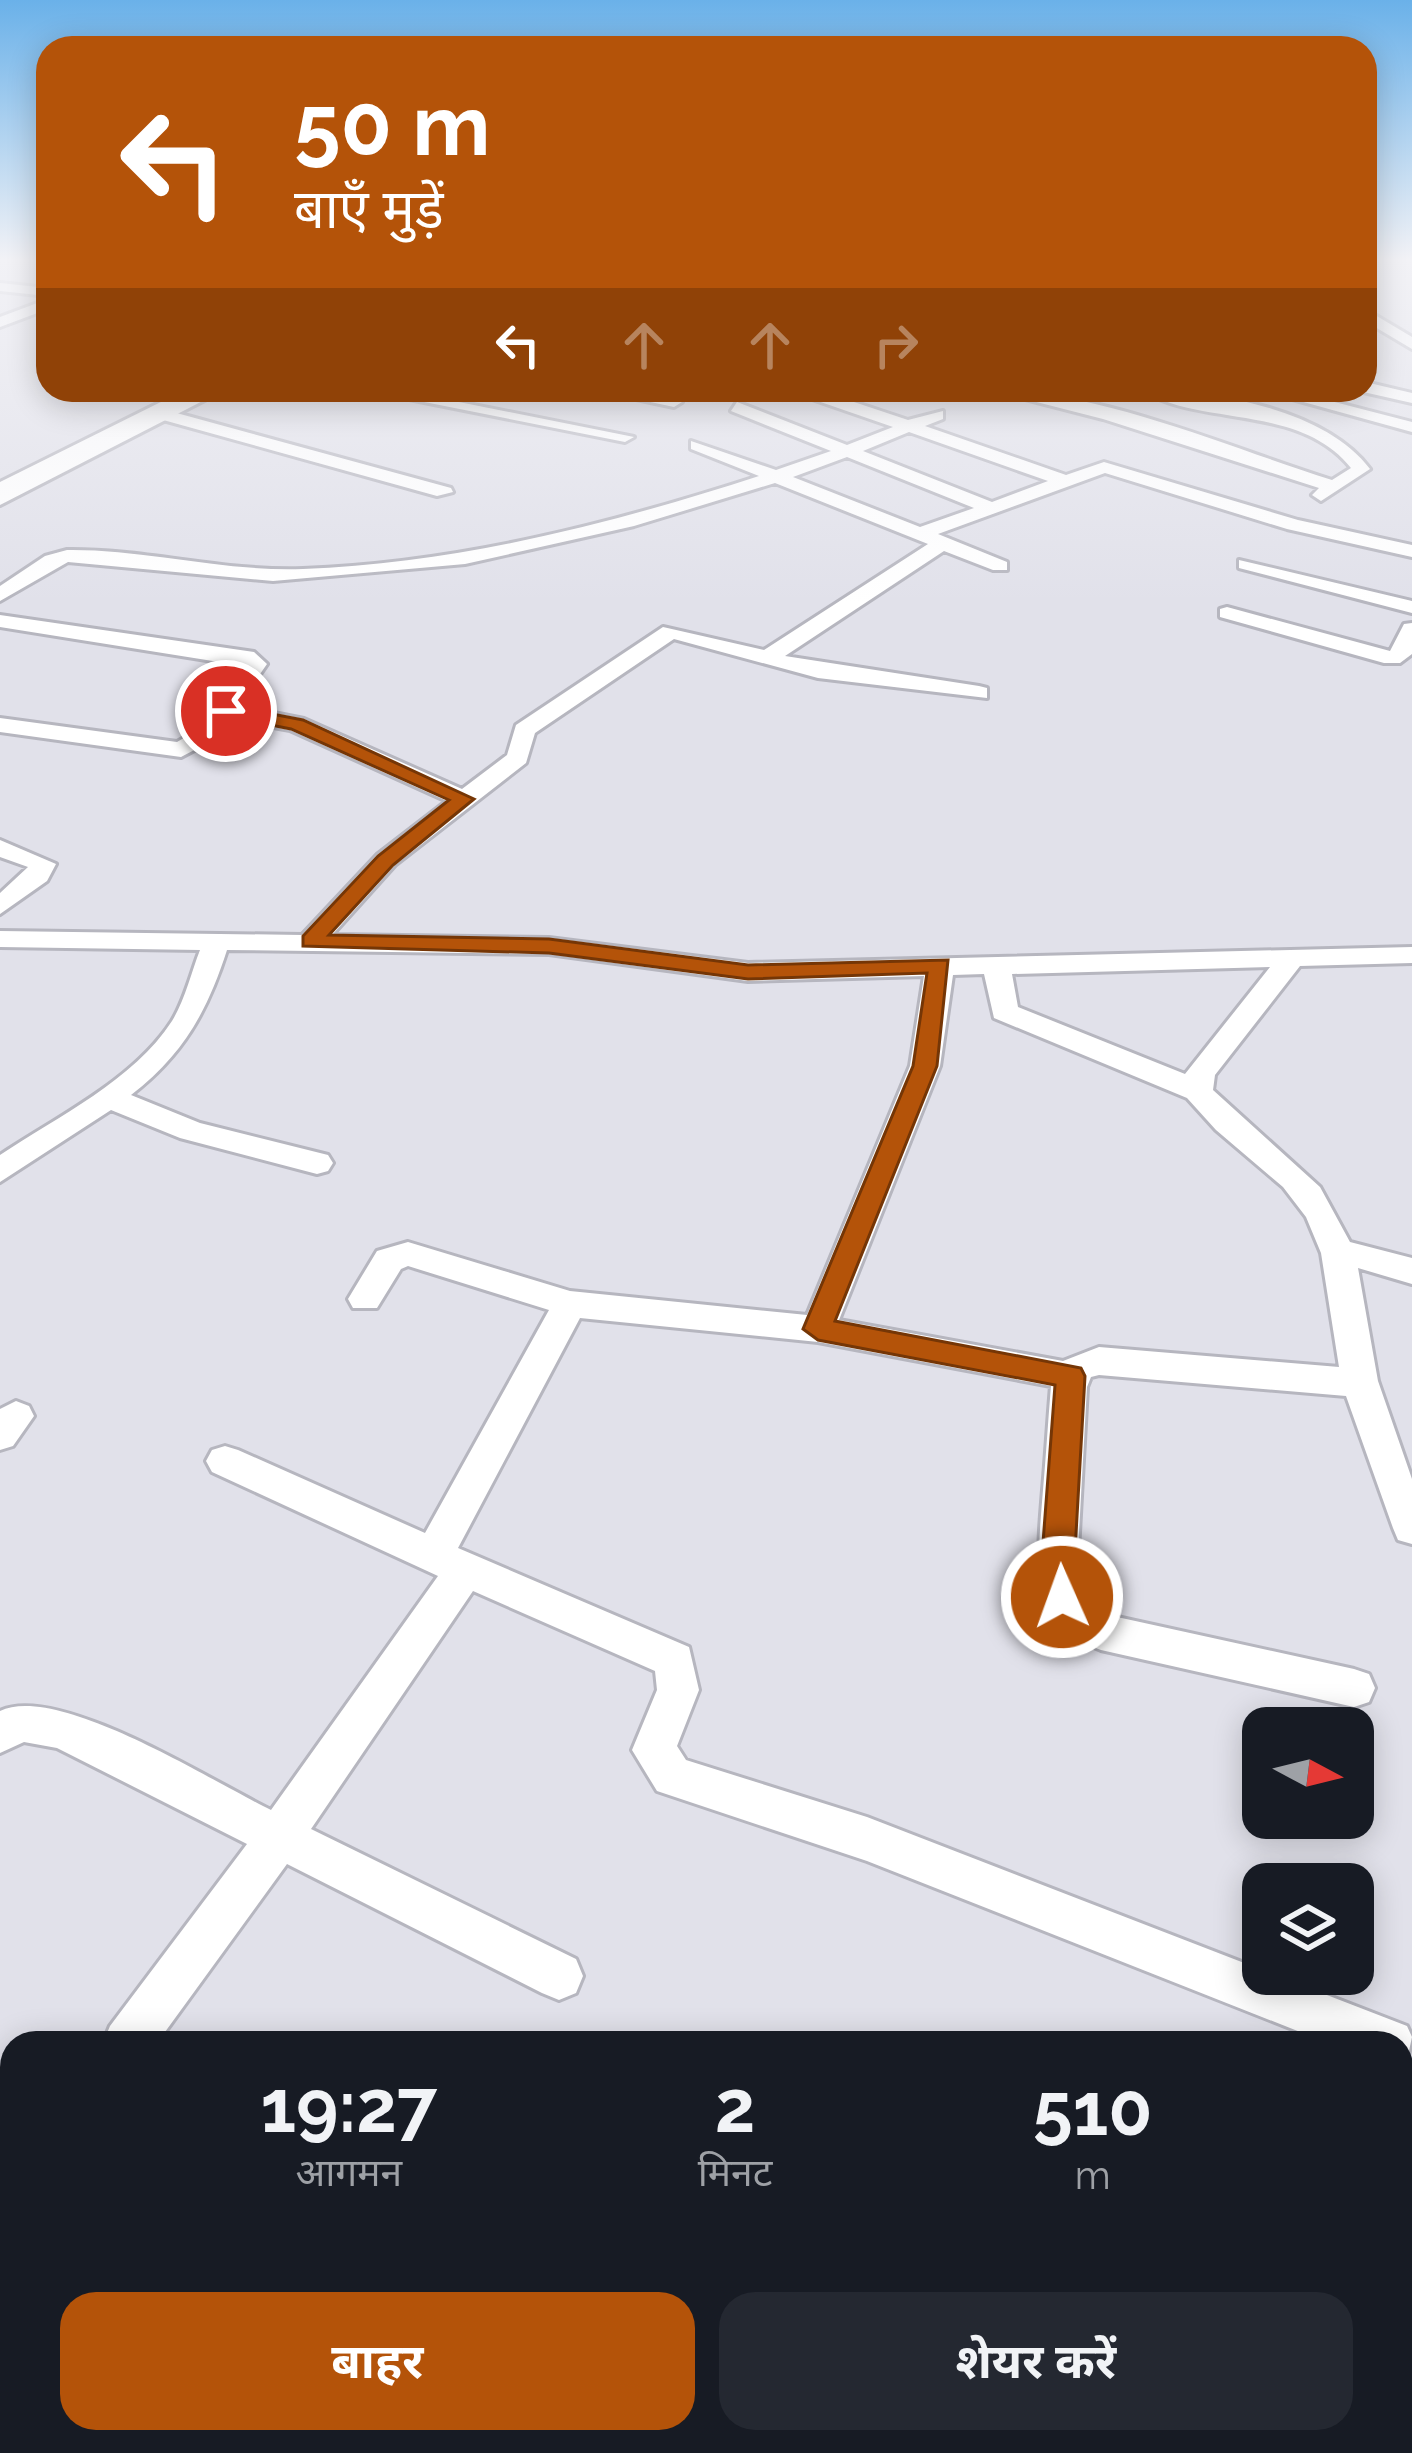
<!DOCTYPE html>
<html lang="hi">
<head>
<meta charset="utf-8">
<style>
	body { margin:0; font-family:Raleway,"Noto Sans Devanagari",sans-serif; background:#242831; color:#f1f3f6; height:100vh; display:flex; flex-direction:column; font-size:45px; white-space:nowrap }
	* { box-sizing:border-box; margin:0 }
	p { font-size:39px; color:#9ea1a6 }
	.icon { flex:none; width:66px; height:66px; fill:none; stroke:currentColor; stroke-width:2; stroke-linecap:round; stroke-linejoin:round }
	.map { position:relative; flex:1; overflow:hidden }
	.drawer { position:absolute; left:0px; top:2031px; width:1413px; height:423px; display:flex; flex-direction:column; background:#171b24; border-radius:36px 36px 0 0; box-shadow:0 6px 30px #0003 }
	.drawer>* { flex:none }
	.guide { position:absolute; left:36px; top:36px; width:1341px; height:366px; border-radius:36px; box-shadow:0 6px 30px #0003; background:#b45309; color:#fff; overflow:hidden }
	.needle { width:78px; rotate:97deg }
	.controls { position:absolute; left:1242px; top:1707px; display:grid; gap:24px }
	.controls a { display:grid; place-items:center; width:132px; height:132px; border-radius:24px; background:#171b24; box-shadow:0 6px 30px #0003; font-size:60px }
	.pin { position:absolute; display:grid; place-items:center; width:102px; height:102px; color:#fff; margin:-51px; border:6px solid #fff; border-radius:50%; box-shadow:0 3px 12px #0007 }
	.me { position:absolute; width:132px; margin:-66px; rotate:358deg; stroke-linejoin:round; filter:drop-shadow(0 0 9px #0008) }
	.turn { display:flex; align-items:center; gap:42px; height:252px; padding:0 60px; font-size:54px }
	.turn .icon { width:156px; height:156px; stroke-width:2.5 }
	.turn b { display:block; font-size:84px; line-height:102px }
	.lanes { display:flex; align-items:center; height:114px; padding:0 60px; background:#0003; justify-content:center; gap:60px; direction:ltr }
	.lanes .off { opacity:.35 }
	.eta { display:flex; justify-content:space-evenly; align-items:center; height:204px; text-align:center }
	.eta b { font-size:72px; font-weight:700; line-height:84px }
	.action { display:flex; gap:24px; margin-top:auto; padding:24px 60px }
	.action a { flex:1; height:138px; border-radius:36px; background:#b45309; color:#fff; font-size:48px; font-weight:700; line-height:138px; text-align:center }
	.action a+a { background:#242831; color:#f1f3f6 }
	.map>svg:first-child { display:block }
</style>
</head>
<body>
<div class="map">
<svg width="1412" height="2453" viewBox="0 0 1412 2453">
	<rect width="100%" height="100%" fill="#e1e1ea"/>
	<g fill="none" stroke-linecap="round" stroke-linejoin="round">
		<!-- street casing -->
		<g stroke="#b6b6bf" stroke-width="6">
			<path id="street" d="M0,283L48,288V296L0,291Z
				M48,299V309L0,327V317Z
				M1365,309L1412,337V349L1365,321Z
				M1365,382L1412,393V403L1359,391L1365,390Z
				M364,390H399L634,437L625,442Z
				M594,390H632L682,402L674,407Z
				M818,390L908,420L943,411V419L925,426L1066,475L1104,462L1298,520L1412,545V557L1287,529L1105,473L938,534L1007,562V570H993L944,551L785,656L979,686L987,688V698L818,678L674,639L535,733L526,763L395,865L332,935L549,938L748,963L1412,947V963L1300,966L1215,1075L1213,1090L1320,1187L1350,1242L1412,1258V1284L1358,1268L1378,1381L1412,1479V1544L1398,1540L1393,1528L1346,1396L1099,1375L1091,1377L1087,1387L1077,1569L1084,1595L1108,1615L1354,1669L1369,1674L1375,1688L1369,1702L1354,1707L1101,1650C1027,1623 1038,1555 1043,1490C1046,1456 1048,1421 1051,1386L818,1342L580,1318L458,1548L689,1647L699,1690L677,1746L686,1760L867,1817L1407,2026L1412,2037L1407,2060L1401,2063V2043H1328L867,1861L657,1791L632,1750L657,1690L655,1671L473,1591L311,1829L576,1959L583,1976L576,1993L559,2000L542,1993L287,1864L157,2043H103L110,2026L247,1844L57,1748L24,1742L0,1753V1711C58,1683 213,1782 271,1810L438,1576L212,1472L206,1461L212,1450L225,1446L238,1450L425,1533L549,1310L408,1266L401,1269L377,1308H353L348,1299L377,1251L408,1242L570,1291L807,1315L910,1066L924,976L748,981L549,954L227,950C207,1012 183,1055 131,1095L200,1123L328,1155L333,1163L328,1171L317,1174L180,1138L111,1110L0,1182V1155C57,1117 134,1080 172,1021C185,1000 191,973 200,950L0,947V931L302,935L377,855L447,801L290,730L229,719L215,739L181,757L0,732V718L177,742L199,729L244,666L0,627V615L254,652L267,664L238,706L304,719L462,789L507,755L516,725L663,627L764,650L928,544L775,483L634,526L465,564L273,581L68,562L0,601V586L45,556L67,550C146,549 224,572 303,569C459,563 611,524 759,476L691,449V441L776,470L831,451L731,411L737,402L847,445L893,427L812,399V391ZM909,432L1048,481L992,502L863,451ZM847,457L974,508L920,527L793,477ZM1270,967L1185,1074L1018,1007L1012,974ZM984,974L994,1018L1187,1098L1216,1130L1283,1187L1306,1217L1321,1253L1339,1367L1099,1347L1063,1361L839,1320L940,1066L953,975Z
				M990,390C1099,390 1227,447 1332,480L1351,468C1299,403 1199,427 1142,390C1213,390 1325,409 1370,469L1321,501L1312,495L1319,488L1103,419Z
				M1260,390H1288L1412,422V432Z
				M162,409L451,488L453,492L437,496L156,418L153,414Z
				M1239,560L1412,601V613L1239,568Z
				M1227,607L1390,651L1404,624L1412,623V654L1400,663H1384L1220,617V609Z
				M0,840L56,864L47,881L0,914V893L28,867L0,857Z
				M16,1401L29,1406L34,1416L13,1446L0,1450V1409Z
				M0,2170L12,2175V2232L0,2227Z
				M1401,2346L1412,2351V2408L1401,2403Z
				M652,2442H708L712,2453H656Z
				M1045,2442H1113L1117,2453H1049Z"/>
		</g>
		<!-- highway casing -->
		<g stroke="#b6b6bf" stroke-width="6">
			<path id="highway" d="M185,390H224L0,505V482Z"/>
		</g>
		<!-- street -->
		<use href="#street" fill="#fff" fill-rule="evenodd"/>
		<!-- highway -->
		<use href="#highway" fill="#fff" fill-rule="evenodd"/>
	</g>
	<!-- sky -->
	<linearGradient id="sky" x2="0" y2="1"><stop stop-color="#6ab1e9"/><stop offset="0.43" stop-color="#f2f2f6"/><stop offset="1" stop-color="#f2f2f6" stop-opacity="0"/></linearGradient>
	<rect width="1412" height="603" fill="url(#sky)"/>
	<!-- route -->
	<path fill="#b45309" stroke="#753606" stroke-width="3" d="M226,705L303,720L474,799L393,865L329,935L549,939L748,965L948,960L937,1066L835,1321L1081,1368L1085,1376L1074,1569L1078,1597L1073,1607L1062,1611L1050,1607L1041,1569L1055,1385L818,1340L803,1329L913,1066L927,973L748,979L549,953L303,946V936L378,856L449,800L291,729L219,715V707Z"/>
</svg>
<div class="controls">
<a><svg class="needle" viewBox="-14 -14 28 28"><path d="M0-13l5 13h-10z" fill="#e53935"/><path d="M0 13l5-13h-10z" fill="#9ea1a6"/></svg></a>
<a><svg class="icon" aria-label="layers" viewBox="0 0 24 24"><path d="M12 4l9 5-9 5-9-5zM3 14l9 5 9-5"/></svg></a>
</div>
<div class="pin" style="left:226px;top:711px;background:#d93025"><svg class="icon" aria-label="arrive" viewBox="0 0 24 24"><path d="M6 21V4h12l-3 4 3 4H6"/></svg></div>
<svg class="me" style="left:1062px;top:1597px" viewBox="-20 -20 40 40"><circle r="17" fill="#b45309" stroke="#fff" stroke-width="3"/><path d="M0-11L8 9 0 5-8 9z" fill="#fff"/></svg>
<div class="guide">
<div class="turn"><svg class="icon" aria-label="left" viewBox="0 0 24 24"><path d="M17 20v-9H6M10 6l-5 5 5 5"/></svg><div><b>50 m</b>बाएँ मुड़ें</div></div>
<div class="lanes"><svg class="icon" aria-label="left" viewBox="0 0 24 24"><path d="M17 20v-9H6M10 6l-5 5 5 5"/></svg><svg class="icon off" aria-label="ahead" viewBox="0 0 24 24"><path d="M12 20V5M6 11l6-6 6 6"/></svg><svg class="icon off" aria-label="ahead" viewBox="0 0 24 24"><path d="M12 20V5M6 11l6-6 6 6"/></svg><svg class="icon off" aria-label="right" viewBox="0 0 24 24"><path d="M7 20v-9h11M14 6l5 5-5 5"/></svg></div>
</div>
<section class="drawer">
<div class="eta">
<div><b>19:27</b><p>आगमन</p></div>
<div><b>2</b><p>मिनट</p></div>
<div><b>510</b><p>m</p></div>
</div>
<div class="action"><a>बाहर</a><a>शेयर करें</a></div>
</section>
</div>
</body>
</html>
